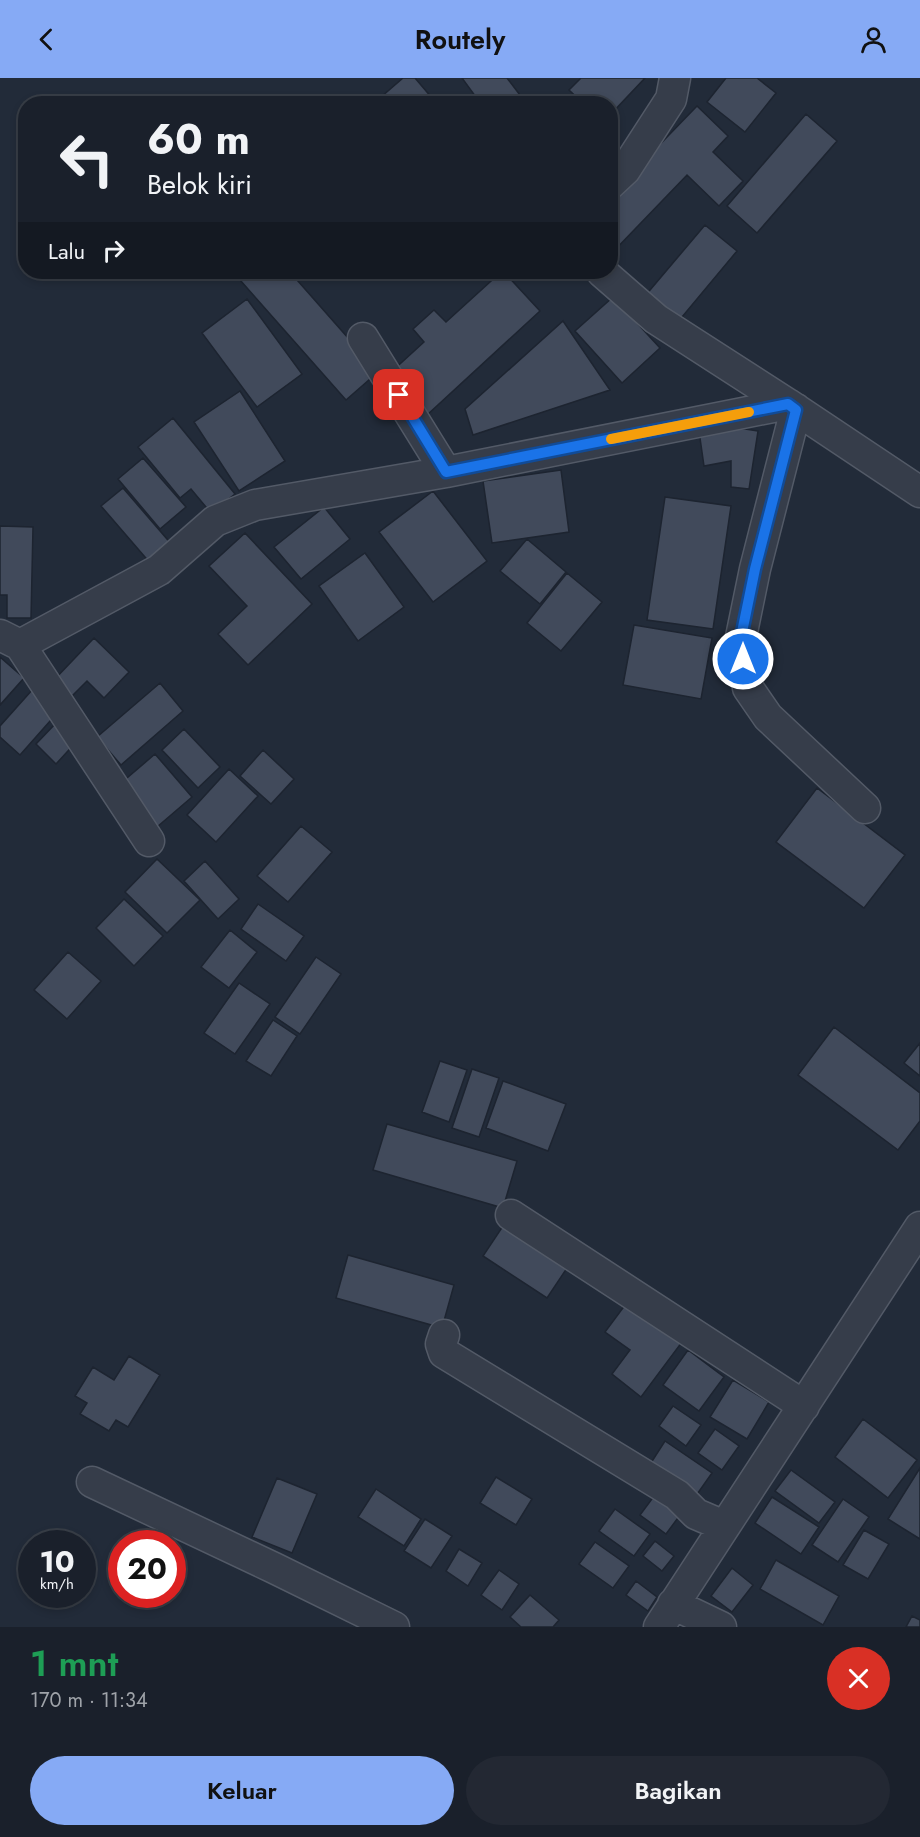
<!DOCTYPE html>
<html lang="id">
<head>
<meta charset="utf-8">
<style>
	body { margin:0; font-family:Jost,sans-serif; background:#232833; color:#f1f3f6; height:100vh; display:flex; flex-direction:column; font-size:22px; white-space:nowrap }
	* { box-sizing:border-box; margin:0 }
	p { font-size:20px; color:#9fa3a9 }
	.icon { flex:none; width:33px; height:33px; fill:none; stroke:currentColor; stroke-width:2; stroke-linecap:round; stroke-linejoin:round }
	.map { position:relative; height:1549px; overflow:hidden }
	.details { display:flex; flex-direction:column; background:#1a202b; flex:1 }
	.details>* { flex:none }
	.guide { position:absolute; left:18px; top:18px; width:600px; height:183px; border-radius:24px; box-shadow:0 3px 9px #0003,0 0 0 2px #383e47; background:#1a202b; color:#f1f3f6; overflow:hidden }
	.speed { position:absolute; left:18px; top:1452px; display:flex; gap:12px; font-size:30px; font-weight:700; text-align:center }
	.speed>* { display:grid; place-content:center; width:78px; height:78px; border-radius:50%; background:#1a202b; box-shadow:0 3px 9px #0003,0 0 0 2px #383e47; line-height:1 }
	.speed small { font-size:15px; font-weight:400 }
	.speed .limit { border:9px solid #d22; background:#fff; color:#111 }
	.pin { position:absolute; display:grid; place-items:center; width:51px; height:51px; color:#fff; margin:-26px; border-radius:12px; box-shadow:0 3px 9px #0006 }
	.me { position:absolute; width:66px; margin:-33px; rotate:0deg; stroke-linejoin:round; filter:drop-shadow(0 0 4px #0008) }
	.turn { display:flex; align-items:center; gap:21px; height:126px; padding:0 30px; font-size:27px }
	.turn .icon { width:78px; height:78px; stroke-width:2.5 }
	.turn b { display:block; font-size:42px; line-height:51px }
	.then { display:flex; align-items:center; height:57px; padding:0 30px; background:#0003; gap:12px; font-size:22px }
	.round { display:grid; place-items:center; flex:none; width:63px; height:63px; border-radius:32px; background:#232833 }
	.summary { display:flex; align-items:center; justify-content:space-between; height:102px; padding:0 30px }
	h1 { font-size:36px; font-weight:600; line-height:45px; color:#1e9e55 }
	.cta { display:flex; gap:12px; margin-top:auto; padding:12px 30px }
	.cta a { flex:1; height:69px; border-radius:36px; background:#86aaf5; color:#111; font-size:24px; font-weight:600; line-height:69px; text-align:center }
	.cta a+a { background:#232833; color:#f1f3f6 }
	header { display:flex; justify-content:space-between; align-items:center; height:78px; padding:0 30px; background:#86aaf5; color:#111; font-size:27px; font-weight:600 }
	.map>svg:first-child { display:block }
</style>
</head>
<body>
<header><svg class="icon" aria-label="back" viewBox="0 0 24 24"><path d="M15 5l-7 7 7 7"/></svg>Routely<svg class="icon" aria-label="person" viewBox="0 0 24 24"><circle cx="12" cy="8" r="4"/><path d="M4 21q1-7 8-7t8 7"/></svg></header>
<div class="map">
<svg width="920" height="1549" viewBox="0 0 920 1549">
	<rect width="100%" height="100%" fill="#222b39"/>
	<!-- building -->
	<path fill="#414a5b" stroke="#1d2430" stroke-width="1.5" d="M403,0H415L432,20L425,26H373Z
		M462,0H507L523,21L517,26H481Z
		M581,0H645L610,37V26H584L569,12Z
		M726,0H757L776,15L745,54L707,24Z
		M697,28L728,58L713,74L743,103L719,128L687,97L610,177V118Z
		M806,36L837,63L757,155L727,128Z
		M705,147L737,173L677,245L645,218Z
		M233,194H290L378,294L346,322Z
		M501,194H504L540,233L427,337L389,296L424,264L413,251L434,232L446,244Z
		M613,219L660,270L622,305L575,253Z
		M247,221L302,296L257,329L202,255Z
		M563,243L610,312L473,357L465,331Z
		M240,313L285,383L239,413L194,344Z
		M173,340L235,416L211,435L191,411L180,420L138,369Z
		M720,347L758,353L749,411L731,409V383L704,388L699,353Z
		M143,380L186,429L160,451L118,401Z
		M561,392L569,454L492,465L483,403Z
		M123,410L173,468L151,486L101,428Z
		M433,413L487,483L433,524L379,454Z
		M665,419L731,428L713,551L647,542Z
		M324,429L350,461L301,501L274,469Z
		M0,448L33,449L31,540H7V517H0Z
		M245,455L312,526L248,587L218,556L247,528L209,488Z
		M527,461L566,494L540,526L500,493Z
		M365,475L404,529L358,563L319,508Z
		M567,495L602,524L561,573L527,545Z
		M634,547L712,560L701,621L623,607Z
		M94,560L129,594L104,620L87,603L70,620L53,603Z
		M0,579L24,600L0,627Z
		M160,605L183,633L121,687L97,659Z
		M33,611L58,634L20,677L0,659V648Z
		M58,643L78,662L56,686L36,666Z
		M184,651L220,689L198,710L162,672Z
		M263,672L294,701L271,726L240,698Z
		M155,676L192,719L157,749L120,706Z
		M229,691L258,718L216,764L187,737Z
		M817,710L905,777L864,830L776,764Z
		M301,748L332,774L288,824L257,798Z
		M157,781L200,822L167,855L125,814Z
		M205,783L239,821L218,841L184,803Z
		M124,821L163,858L134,888L96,850Z
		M258,826L304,858L286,883L241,851Z
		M230,852L257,874L229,910L201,889Z
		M68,874L101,903L67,941L34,912Z
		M316,879L341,896L300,956L275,939Z
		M239,905L270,926L235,976L204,955Z
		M273,942L297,958L271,998L246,983Z
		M834,949L920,1015V1043L898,1072L798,997Z
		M920,965V998L904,985Z
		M440,983L467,992L449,1044L422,1034Z
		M472,991L499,1000L479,1059L452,1050Z
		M503,1003L566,1026L548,1073L486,1050Z
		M387,1046L517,1083L503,1130L373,1092Z
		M505,1145L569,1187L547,1220L483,1178Z
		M348,1177L454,1207L442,1250L336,1220Z
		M631,1219L685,1260L641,1319L612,1296L630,1272L605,1254Z
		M688,1272L724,1299L699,1333L663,1307Z
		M129,1278L160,1297L128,1349L116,1342L109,1353L80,1336L87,1325L75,1318L93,1289L114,1302Z
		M733,1302L769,1324L747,1361L710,1339Z
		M673,1328L701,1347L686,1368L659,1348Z
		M863,1341L917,1382L888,1420L835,1379Z
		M715,1351L739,1368L722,1392L698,1375Z
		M665,1363L712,1395L693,1422L647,1391Z
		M920,1390V1461L888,1441Z
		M791,1392L835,1424L819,1445L775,1413Z
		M496,1399L532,1421L516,1447L480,1425Z
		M277,1400L317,1416L292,1475L252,1459Z
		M660,1410L686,1429L666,1456L640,1437Z
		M376,1411L421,1441L404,1468L358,1439Z
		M772,1419L819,1449L801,1476L755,1445Z
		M843,1421L869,1439L838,1484L812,1467Z
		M615,1431L650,1456L634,1478L599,1453Z
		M425,1441L452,1458L431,1490L404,1473Z
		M864,1452L889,1466L868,1501L843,1487Z
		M655,1463L674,1478L662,1493L643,1478Z
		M595,1464L629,1488L613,1510L579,1486Z
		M459,1471L482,1485L468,1508L446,1493Z
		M776,1482L839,1518L823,1547L760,1511Z
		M732,1490L753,1507L732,1534L711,1518Z
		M499,1492L519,1506L502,1532L481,1517Z
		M636,1503L657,1519L648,1533L626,1517Z
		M530,1517L559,1542L553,1549H521L510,1539Z
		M912,1538L920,1542V1549H906Z"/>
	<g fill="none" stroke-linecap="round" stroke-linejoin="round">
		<!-- minor casing -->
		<g stroke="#535a67" stroke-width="33">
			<path id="minor" d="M610,106L625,92L671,21L675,0
				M602,194L656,241L788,326
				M363,260L446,394
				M796,331L755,491L741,559L748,610L768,639L865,730
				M0,557L20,567L159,492L215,443L255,427L446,394L788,326L920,414
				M20,567L149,763
				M511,1137L804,1328
				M444,1257L441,1266L444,1275L677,1417L696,1436L724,1448
				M92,1404L274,1490L394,1549
				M673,1526L721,1549
				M659,1549L920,1149"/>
		</g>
		<!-- minor -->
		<use href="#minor" stroke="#363d4a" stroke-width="30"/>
	</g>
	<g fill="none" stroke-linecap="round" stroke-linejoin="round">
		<!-- route casing -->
		<g stroke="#114b97" stroke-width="15">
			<path id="route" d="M399,317L446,394L788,326L796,332L755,491L741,559L743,581"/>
		</g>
		<!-- route -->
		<use href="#route" stroke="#1a73e8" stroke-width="10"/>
		<!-- slow -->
		<path stroke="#f59e0b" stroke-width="10" d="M611,361L749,334"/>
	</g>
</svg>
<div class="speed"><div>10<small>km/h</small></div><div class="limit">20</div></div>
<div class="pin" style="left:399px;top:317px;background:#d93025"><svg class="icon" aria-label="arrive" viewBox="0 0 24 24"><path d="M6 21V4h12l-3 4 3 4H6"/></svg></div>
<svg class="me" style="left:743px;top:581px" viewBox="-20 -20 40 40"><circle r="17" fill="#1a73e8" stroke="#fff" stroke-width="3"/><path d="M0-11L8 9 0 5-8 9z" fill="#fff"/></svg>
<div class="guide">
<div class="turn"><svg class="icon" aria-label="left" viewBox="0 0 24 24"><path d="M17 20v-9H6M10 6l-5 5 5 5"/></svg><div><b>60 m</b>Belok kiri</div></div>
<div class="then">Lalu<svg class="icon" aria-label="right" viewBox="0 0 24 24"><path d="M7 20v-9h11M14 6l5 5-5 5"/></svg></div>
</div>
</div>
<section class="details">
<div class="summary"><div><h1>1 mnt</h1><p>170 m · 11:34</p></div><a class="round" style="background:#d93025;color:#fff"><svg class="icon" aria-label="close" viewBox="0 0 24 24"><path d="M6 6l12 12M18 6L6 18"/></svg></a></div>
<div class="cta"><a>Keluar</a><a>Bagikan</a></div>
</section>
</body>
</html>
